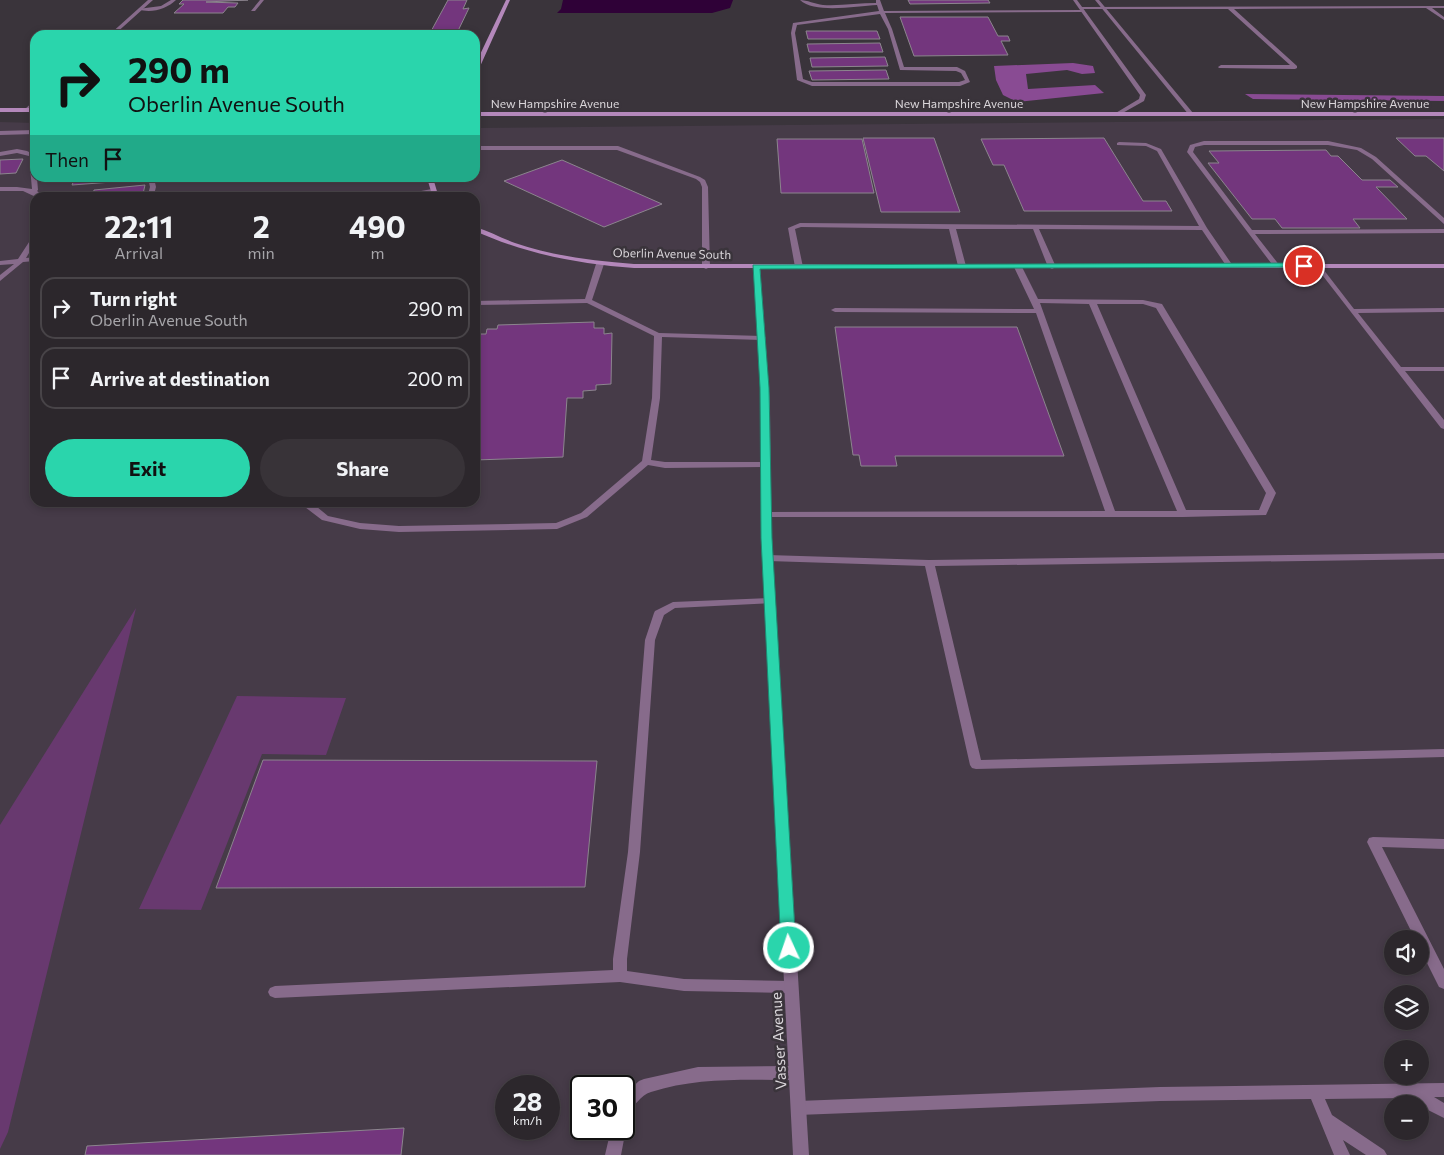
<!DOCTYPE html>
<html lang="en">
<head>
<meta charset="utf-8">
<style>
	body { margin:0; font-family:Commissioner,sans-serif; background:#383338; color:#f1f3f6; height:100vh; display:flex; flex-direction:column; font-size:19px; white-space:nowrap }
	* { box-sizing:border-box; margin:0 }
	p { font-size:16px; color:#a6a5a9 }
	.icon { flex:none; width:28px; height:28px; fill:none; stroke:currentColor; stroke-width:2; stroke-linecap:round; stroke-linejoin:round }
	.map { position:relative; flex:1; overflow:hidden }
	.details { position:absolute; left:30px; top:192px; width:450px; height:315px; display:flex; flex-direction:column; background:#2c272c; border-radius:15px; box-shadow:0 2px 8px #0003,0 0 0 1px #484448 }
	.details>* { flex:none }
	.banner { position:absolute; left:30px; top:30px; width:450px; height:152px; border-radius:15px; box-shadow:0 2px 8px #0003,0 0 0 1px #484448; background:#2ad5ac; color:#111; overflow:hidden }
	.controls { position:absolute; left:1384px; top:930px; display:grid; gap:10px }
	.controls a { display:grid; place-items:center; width:45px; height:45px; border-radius:50%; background:#2c272c; box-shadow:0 2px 8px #0003,0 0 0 1px #484448; font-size:25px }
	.speed { position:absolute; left:495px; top:1075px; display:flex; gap:10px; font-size:25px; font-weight:700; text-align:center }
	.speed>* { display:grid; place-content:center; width:65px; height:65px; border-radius:50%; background:#2c272c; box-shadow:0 2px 8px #0003,0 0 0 1px #484448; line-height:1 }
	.speed small { font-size:12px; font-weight:400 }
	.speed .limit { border:2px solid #111; border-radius:8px; background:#fff; color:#111 }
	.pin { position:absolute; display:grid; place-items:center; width:42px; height:42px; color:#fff; margin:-21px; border:2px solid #fff; border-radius:50%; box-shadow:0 1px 5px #0007 }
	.me { position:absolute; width:55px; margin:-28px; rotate:357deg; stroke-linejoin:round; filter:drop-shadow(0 0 4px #0008) }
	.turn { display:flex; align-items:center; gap:18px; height:105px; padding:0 15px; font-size:22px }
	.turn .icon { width:65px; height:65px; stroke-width:2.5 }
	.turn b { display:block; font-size:35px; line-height:42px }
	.then { display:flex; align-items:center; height:48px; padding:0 15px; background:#0003; gap:10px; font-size:19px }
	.eta { display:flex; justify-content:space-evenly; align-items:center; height:85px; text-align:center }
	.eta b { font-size:30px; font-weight:700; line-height:35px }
	.cta { display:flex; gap:10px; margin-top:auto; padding:10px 15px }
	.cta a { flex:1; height:58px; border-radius:30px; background:#2ad5ac; color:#111; font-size:20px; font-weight:700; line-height:58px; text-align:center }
	.cta a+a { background:#383338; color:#f1f3f6 }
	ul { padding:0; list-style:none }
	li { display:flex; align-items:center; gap:15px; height:62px; margin:0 10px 8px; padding:0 5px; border:2px solid #484448; border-radius:15px }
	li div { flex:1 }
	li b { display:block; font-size:19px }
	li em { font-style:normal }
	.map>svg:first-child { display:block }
</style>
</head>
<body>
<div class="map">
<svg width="1444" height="1155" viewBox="0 0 1444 1155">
	<rect width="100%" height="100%" fill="#3a343b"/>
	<!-- built -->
	<path fill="#463b48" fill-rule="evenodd" d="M1444,119V1155H0V122L35,123V178H475V128ZM35,198H475V502H35ZM1392,939H1420V966H1392ZM1392,994H1420V1021H1392ZM1392,1049H1420V1076H1392ZM506,1086H549V1129H506ZM581,1086H624V1129H581ZM1392,1104H1420V1131H1392Z"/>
	<!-- green -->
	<path fill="#68396f" d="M136,608L8,1132L0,1149V825Z
		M237,696L346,698L326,755L262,754L201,910L139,909Z"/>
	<!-- forest -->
	<path fill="#894b93" d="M1073,63L1093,66L1095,73L1082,74L1067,70L1026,74L1028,89L1095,85L1104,93L1017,102L1003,95L996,80L994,66Z
		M1245,94L1444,96V101L1253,99Z"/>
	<!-- water -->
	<path fill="#2f0137" d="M563,0H733L730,8L712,13H557L561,9Z"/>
	<!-- building -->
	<path fill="#73367d" stroke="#8c858e" d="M183,0H248L206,2L238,3L235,7H228L223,13H174L184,4H179Z
		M448,0H467L463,9L469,8L456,35H429Z
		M908,0H988L990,3L910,4Z
		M900,17H988L998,36H1008L1010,41H1001L1008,55L914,56Z
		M806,31H877L880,39H808Z
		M880,43L883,52H809L807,44Z
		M885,57L888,66L812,67L810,58Z
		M886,70L889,79L812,80L809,71Z
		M863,138H934L960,212H881Z
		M1104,138L1143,201H1166L1172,211H1024L1004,165H993L981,139Z
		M1396,138H1444V171L1426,156H1415Z
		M777,139H862L874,193H781Z
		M1326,150L1331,156H1338L1362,180H1390L1398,187H1376L1407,219H1353L1360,228H1282L1275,219H1252L1208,163H1219L1209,151Z
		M23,159L16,173L0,174V160Z
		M562,160L662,204L604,227L504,181Z
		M75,178H113L112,182L72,185Z
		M145,185L142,198H92L94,190Z
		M594,322V328H604V334L612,333L611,384L596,385V390L583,391V398H567L563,457L475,460V334H486L487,329H497L498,325Z
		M835,327H1017L1064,456H895L897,466H861L859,455H853Z
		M263,760L597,761L585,887L216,888Z
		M404,1128L401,1155H85L87,1146Z"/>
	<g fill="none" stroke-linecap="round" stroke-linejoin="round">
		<!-- lane -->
		<path fill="#876b8b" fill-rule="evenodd" d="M171,0H176C167,9 150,14 138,9L161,6Z
			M260,0H264L255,11H251Z
			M800,0C807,0 815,4 823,5C841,6 859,3 876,3V0H880L884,11L1083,10L1085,11L1083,12L885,13L892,29L904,67H957L965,71L970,82L960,86H812L797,80L791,33L793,23L879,11L877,5C857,6 815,14 800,0ZM880,14L888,29L900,70L956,71L961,73L965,80L959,82H812L803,79L795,33L797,25Z
			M1444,6V8H1432L1444,17V20L1426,8L1234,9L1297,66V68L1295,69L1219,68L1218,67L1221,65H1290L1228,9H1081L1079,8L1081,7Z
			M35,130V134L0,135V131Z
			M1204,141H1328L1361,148L1376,157L1444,218V224L1372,159L1357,150L1328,145H1204L1195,147L1193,152L1252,230L1444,229V233L1255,234L1280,266L1274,267L1187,152L1190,145Z
			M1119,142L1146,143L1161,149L1207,228L1233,266L1231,267H1227L1202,230L1039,229L1056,267L1052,269L1048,267L1033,229H956L966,266L962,268L958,266L949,229L801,227L795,229L803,267L799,269L795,267L788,228L800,223L1199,226L1157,151L1146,146L1117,145V143Z
			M475,146H618L700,177L705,180L708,187L710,267L706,269L702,267V187L700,182L696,179L617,150H475Z
			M17,149L27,151L35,155V178H37L38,190L37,191L46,198H38L23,191H0V187H17L32,189L29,156L17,153L0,156V152Z
			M148,178H154L156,187L153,198H147L150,187Z
			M432,189L434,190V192L402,198H383Z
			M35,235V243L26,258L35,257V261L23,262L0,281V275L14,264L0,265V261L18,259L33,236Z
			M600,262L604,264L592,300L659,333L762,336L766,338L762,340L662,337L660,398L651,460L665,462H766L769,463L770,465L769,467L665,468L648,465L587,517L557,529L399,532L360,529L322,520L301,504L300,502H311L328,516L360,523L399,526L556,523L581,513L642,461L652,398L654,336L587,303L475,305V301L585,299L596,264Z
			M1015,265L1022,267L1038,299L1143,300L1162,304L1276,493L1266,515L1183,517H763L761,515L766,512L1105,511L1036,313L835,312L831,310L835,308L1034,309L1014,267ZM1040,303L1089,304L1177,511H1115ZM1097,304H1143L1156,308L1266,493L1259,510H1186Z
			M1316,265H1320L1354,309L1444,308V312L1358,313L1401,367H1444V371H1405L1444,420V429L1441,428L1316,267Z
			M1444,553V559L935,566L981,760L1444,749V757L976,769L972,768L970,765L925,566L768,561L763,558L768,555L929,560Z
			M770,598L775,601L774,603L675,608L664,615L655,640L640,852L627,959V971L684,979L791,981L796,983L798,987L796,991L791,993L684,991L620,982L275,998L270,996L268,992L270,988L275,986L613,970V959L628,852L645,640L654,613L655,611L673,602Z
			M1373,837L1444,839V849L1382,847L1444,969V989L1439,987L1420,949V939H1415L1367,842L1369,838Z
			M795,1066L800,1068L802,1073L800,1078L795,1080C747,1080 697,1077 651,1092C640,1095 635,1108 624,1112V1095L639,1081L644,1079L698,1067Z
			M1444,1083V1097H1434L1444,1103V1118L1420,1106V1104H1417L1406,1098L1325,1099L1332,1115L1384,1150L1387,1155H1366L1343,1140L1350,1155H1334L1311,1099L1160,1101L798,1115L793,1113L791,1108L793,1103L798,1101L1160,1087Z
			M624,1125L626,1129L621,1155H605L611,1129H624Z"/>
		<!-- street -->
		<path fill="#876b8b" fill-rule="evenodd" d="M148,0H153L114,35H109Z
			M1073,0H1077L1146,95L1144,101L1119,115L1114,114L1139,99L1140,95Z
			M1095,0H1099L1193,113V115H1189Z
			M35,100V105L29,111H25V109Z
			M753,265L760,267L770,405L771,538L809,1155H793L761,538L762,405Z"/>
		<!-- secondary -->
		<path fill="#b488bb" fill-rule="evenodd" d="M506,0H510L478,71L475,73V65Z
			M0,108H35V112H0Z
			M475,112H1444V116H475Z
			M427,178H433L439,198H433Z
			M475,227C489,231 501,238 515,243C553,256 594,261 634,264H1444V268H634C579,264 526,254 475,231Z"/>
	</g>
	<!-- route -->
	<path fill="#2ad5ac" stroke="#1b8a70" d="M1304,263L1308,266L1307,267L760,269L769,388L772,538L796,948L794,953L789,955L783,953L781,948L761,538L760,388L753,265Z"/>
	<g text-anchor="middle" stroke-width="5" stroke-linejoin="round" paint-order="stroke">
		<!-- far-street labels -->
		<g font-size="12" fill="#dad6da" stroke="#3a343b">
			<text x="555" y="108">New Hampshire Avenue</text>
			<text x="959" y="108">New Hampshire Avenue</text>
			<text x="1365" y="108">New Hampshire Avenue</text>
			<text transform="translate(672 254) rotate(1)" y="4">Oberlin Avenue South</text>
		</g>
		<!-- street labels -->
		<g font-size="15" fill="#dad6da" stroke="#3a343b">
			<text transform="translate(779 1041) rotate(-93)" y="5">Vasser Avenue</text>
		</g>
	</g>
</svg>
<div class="controls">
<a><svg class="icon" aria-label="sound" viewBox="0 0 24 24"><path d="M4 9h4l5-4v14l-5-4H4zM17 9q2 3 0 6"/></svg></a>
<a><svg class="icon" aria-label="layers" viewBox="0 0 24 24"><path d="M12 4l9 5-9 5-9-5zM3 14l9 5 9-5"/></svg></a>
<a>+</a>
<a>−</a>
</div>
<div class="speed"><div>28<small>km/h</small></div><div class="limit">30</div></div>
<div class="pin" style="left:1304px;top:266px;background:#d93025"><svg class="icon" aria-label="arrive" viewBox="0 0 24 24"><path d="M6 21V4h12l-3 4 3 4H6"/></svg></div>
<svg class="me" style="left:789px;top:948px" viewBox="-20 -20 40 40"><circle r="17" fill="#2ad5ac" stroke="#fff" stroke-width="3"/><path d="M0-11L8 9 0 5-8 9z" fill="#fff"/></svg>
<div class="banner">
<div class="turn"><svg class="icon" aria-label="right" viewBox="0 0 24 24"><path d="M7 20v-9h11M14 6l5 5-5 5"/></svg><div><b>290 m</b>Oberlin Avenue South</div></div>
<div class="then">Then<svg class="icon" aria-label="arrive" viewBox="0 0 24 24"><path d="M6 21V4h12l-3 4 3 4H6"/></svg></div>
</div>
<section class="details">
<div class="eta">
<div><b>22:11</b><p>Arrival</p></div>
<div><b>2</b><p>min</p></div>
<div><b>490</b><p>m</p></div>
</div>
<ul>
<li><svg class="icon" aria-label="right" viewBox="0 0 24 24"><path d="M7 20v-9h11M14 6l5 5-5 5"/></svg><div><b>Turn right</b><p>Oberlin Avenue South</p></div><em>290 m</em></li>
<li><svg class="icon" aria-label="arrive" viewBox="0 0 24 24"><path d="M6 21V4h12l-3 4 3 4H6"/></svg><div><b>Arrive at destination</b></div><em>200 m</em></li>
</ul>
<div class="cta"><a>Exit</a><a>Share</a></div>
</section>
</div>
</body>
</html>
